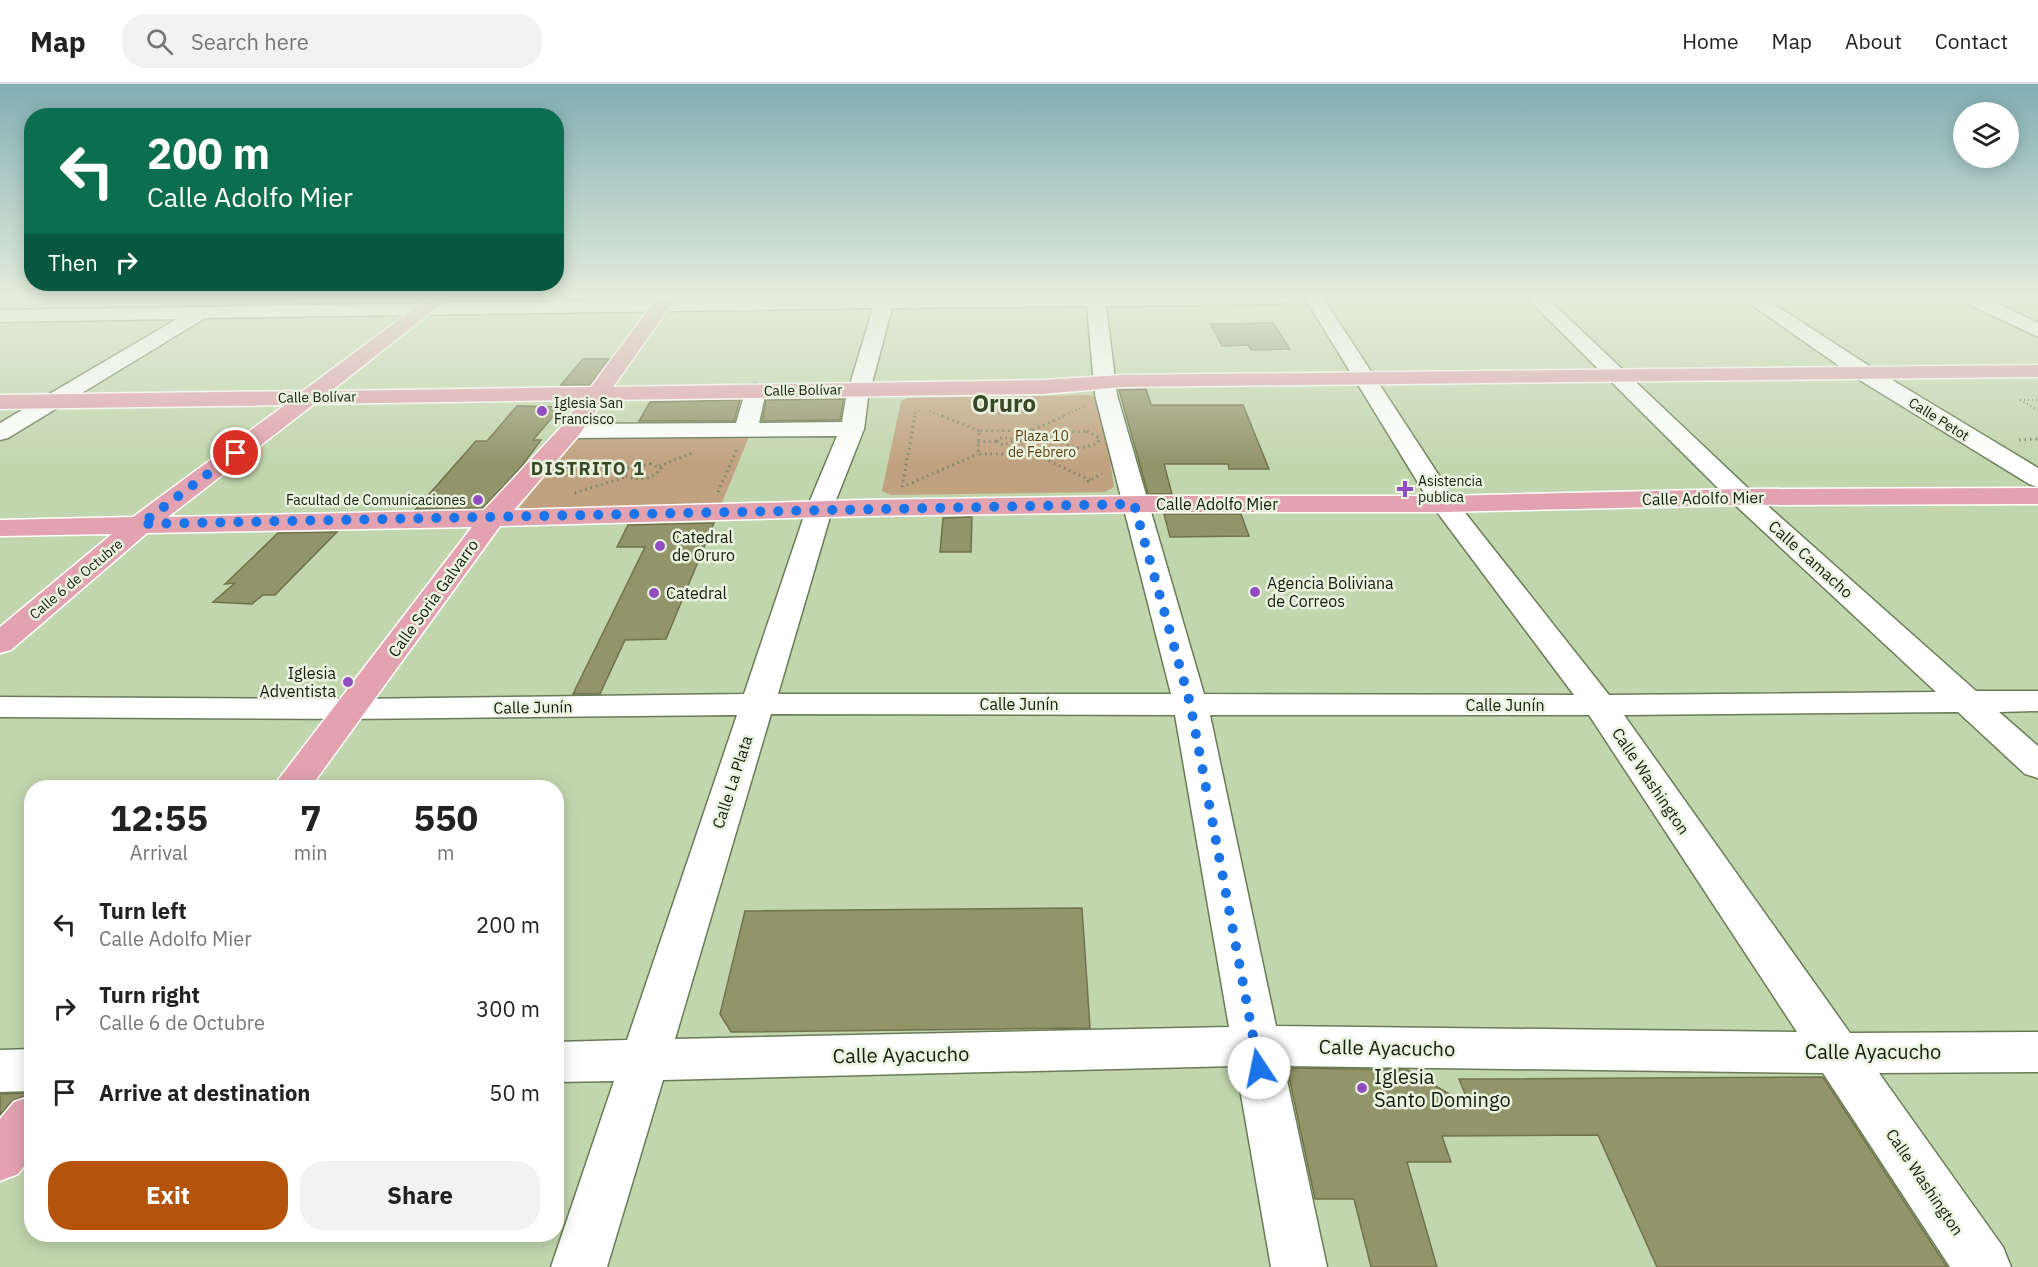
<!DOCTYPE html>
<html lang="en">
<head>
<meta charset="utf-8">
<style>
	body { margin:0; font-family:"IBM Plex Sans",sans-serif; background:#f2f2f2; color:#222; height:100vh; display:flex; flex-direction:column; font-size:22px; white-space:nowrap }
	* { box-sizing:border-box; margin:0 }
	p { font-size:20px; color:#767676 }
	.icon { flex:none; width:33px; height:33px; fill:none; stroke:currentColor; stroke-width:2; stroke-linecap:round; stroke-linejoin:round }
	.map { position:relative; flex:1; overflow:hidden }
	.sheet { position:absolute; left:24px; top:696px; width:540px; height:462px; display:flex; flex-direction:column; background:#fff; border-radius:24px; box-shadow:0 3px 15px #0003 }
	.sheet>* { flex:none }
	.top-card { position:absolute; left:24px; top:24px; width:540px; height:183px; border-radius:24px; box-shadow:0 3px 15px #0003; background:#0b6e4f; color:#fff; overflow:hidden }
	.controls { position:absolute; left:1953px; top:18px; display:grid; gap:12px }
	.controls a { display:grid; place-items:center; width:66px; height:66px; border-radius:50%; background:#fff; box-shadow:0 3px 15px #0003; font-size:30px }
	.pin { position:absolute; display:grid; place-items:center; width:51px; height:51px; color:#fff; margin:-26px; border:3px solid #fff; border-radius:50%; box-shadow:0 2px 6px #0007 }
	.me { position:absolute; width:66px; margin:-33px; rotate:349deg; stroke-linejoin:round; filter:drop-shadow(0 0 4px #0008) }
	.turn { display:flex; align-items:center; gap:21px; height:126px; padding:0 24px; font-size:27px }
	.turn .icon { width:78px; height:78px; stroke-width:2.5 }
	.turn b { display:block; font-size:42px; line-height:51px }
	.then { display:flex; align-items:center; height:57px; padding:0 24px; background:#0003; gap:12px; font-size:22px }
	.eta { display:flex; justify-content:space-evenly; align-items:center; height:102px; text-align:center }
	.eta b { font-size:36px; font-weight:700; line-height:42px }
	.button { display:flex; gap:12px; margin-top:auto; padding:12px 24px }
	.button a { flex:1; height:69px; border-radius:24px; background:#b45309; color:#fff; font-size:24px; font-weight:700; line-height:69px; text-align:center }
	.button a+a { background:#f2f2f2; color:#222 }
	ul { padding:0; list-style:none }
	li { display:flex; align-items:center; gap:18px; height:84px; padding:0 24px }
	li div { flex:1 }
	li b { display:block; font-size:22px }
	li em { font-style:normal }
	header { display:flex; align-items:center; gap:36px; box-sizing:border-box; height:84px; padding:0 30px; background:#fff; border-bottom:2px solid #e0e0e0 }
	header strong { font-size:28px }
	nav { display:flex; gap:33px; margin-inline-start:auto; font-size:21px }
	.search { width:420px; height:54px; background:#f2f2f2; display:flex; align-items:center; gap:15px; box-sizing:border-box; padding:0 21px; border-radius:24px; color:#767676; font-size:22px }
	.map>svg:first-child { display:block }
</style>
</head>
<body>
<header>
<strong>Map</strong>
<div class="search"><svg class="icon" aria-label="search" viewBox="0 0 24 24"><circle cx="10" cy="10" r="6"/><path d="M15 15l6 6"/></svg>Search here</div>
<nav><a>Home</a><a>Map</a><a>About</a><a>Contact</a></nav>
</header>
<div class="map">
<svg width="2038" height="1183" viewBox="0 0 2038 1183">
	<rect width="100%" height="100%" fill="#c2d6ae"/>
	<!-- green -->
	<path fill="#c1a280" d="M1088,311L1101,315L1114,403L1105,408L891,411L882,407L901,317L908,314Z
		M750,350L719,426L527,427L520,423L578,351Z"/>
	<!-- building -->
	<path fill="#92946a" stroke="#71724a" stroke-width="1.5" d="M1273,239L1290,265L1251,266L1248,261L1222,262L1211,240Z
		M583,275H609L590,301H561Z
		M1146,305L1151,321H1243L1269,385H1229L1228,380H1164L1172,410H1148L1119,306Z
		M844,315L840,336L762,337L766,316Z
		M740,316L734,337H639L650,318Z
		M517,322L561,323L533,356H541L521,383L483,424L416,425L476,357H487Z
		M1164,430H1241L1249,452L1170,453Z
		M972,433L971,468H940L943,434Z
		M714,439L666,555L625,556L600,610H573L645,463H617L628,441Z
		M337,448L275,511H263L252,520L213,518L235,499L225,500L278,449Z
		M1082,824L1090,944L731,948L720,930L745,827Z
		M1293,984L1408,986L1470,1022L1459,995L1823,993L1947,1183H1657L1598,1051L1442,1052L1451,1078H1407L1437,1183H1371L1354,1115H1315L1288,988Z
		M26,1009L27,1011L12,1017L0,1031V1010Z"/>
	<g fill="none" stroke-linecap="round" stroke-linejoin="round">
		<!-- minor casing -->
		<g stroke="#697b56" stroke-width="3">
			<path id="minor" d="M776,214H1289L1287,218L1280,220L1106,222L1117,311L1204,610L1574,611L1431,420L1305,214H1323L1455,416L1609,611L1936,608L1733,419L1527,214H1547L1751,407L1976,607H2038V627L1999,628L2038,662V694L2025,690L1958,628L1624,631L1850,949L2038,948V988L1879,989L2003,1163L2011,1183H1950L1823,989L1284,982L1327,1183H1271L1236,982L663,996L607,1183H551L614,997L556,998V958L627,956L737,631L351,635L0,633V613L351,615L744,610L806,426L837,352L570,354L562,352L558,347L562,342L570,340L736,339L747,302L755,300L763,302L766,307L759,339L842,338L846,314L873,224L205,234L8,354L0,356V339L177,235L0,238V226ZM1087,222L1095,311L1171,610H778L832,426L864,345L868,314L892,224ZM771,630L1175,631L1229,943L675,955ZM1210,631H1589L1797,948L1276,942Z
				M1742,214H1764L1874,285L2038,384V403L2029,400L1858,295Z
				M1962,214H1986L2038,239V253L1964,218Z
				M32,965V1007L0,1008V966Z"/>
		</g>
		<!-- major casing -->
		<g stroke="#fff" stroke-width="3">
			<path id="major" d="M428,214H449L331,307L591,303L657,214H676L613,303L1043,296L1122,291L2038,281V293L1122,303L1043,310L604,316L578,352L514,426L864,416L1145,412H1444L1742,405L2038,404V420L1742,421L1444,428H1145L864,432L500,442L310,704H272L472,443L147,449L11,566L0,569V543L112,450L0,452V436L133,433L285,321L0,325V311L303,307ZM581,316L562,342L484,426L168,433L314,320Z
				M32,1012V1073L18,1090L0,1097V1035L14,1018Z"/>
		</g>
		<!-- path-far1 -->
		<path stroke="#778568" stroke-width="2" stroke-dasharray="1 3" stroke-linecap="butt" d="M2020,316L2038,326
			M2020,316H2038
			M975,326L1005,330L1039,326
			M930,327L945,333
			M914,333L915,329L919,327
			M1061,333L1085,322"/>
		<!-- path -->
		<path stroke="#778568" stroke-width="3" stroke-dasharray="1.5 4" stroke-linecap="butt" d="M942,332L979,347
			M1033,346L1064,332
			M1033,346L1034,370H978L979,347Z
			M1087,347L1099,354L1098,359C1084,365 1070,366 1059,355L1068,348Z
			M1000,354H1011L1014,357L1003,361L997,357Z
			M2019,356L2038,355
			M1014,357H1034
			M978,358L997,357
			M1034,370L1092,397
			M650,380L661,384C652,397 637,397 624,391L628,384Z
			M659,382L695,368
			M1087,398L1102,390
			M907,401L978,370
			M902,403L915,332
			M718,408L737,365
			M575,409L626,393"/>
		<!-- minor -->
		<use href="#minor" fill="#fff" fill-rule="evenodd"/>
		<!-- major -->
		<use href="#major" fill="#e2a2af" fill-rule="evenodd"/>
	</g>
	<!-- sky -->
	<linearGradient id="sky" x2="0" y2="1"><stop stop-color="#81aeb4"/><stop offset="0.56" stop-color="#e4eddb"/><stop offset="1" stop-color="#e4eddb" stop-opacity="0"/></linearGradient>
	<rect width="2038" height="380" fill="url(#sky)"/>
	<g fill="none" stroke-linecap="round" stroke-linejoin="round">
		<!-- route -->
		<path stroke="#1a73e8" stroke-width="10" stroke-dasharray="0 18" d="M236,369L141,440L1134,420L1190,619L1259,984"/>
	</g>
	<!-- markers -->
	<g fill="#914cbf" stroke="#e9f3df" stroke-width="2">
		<circle cx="542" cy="327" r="6"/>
		<path d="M1402 396h6v6h6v6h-6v6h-6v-6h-6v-6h6z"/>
		<circle cx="478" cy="416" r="6"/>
		<circle cx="660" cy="462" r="6"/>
		<circle cx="1255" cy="508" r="6"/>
		<circle cx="654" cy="509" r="6"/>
		<circle cx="348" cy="598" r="6"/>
		<circle cx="1362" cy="1004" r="6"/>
	</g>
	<g text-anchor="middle" stroke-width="5" stroke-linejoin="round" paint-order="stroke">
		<!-- far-street labels -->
		<g font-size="14" fill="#151c0d" stroke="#e9f3df">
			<text transform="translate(803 306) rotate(-1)" y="5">Calle Bolívar</text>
			<text transform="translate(317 313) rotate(-1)" y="5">Calle Bolívar</text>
			<text transform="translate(1939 335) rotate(32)" y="5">Calle Petot</text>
			<text transform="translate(76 495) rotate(-40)" y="5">Calle 6 de Octubre</text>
		</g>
		<!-- far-poi labels -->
		<g font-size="14" fill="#151c0d" stroke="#e9f3df" text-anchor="start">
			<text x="554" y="324">Iglesia San<tspan x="554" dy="16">Francisco</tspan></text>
			<text x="1418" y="402">Asistencia<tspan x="1418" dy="16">publica</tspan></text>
			<text x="466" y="421" text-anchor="end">Facultad de Comunicaciones</text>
		</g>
		<!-- far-park labels -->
		<g font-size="14" fill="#5e3d11" stroke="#e9f3df">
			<text x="1042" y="357">Plaza 10<tspan x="1042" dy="16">de Febrero</tspan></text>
		</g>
		<!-- street labels -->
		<g font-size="16" fill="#151c0d" stroke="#e9f3df">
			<text transform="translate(1703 414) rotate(-1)" y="6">Calle Adolfo Mier</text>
			<text x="1217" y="426">Calle Adolfo Mier</text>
			<text transform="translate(1811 475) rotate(42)" y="6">Calle Camacho</text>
			<text transform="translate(433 514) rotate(-54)" y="6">Calle Soria Galvarro</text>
			<text x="1019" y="626">Calle Junín</text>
			<text x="1505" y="627">Calle Junín</text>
			<text transform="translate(533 623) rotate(-1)" y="6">Calle Junín</text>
			<text transform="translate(1651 697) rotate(56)" y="6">Calle Washington</text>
			<text transform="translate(732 698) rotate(-72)" y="6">Calle La Plata</text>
			<text transform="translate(1925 1098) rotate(56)" y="6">Calle Washington</text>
		</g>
		<!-- poi labels -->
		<g font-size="16" fill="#151c0d" stroke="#e9f3df" text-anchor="start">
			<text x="672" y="459">Catedral<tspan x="672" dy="18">de Oruro</tspan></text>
			<text x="1267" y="505">Agencia Boliviana<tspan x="1267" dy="18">de Correos</tspan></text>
			<text x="666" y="515">Catedral</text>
			<text x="336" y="595" text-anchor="end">Iglesia<tspan x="336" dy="18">Adventista</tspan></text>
		</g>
		<!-- far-district labels -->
		<g font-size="18" font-weight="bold" letter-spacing="1.5" fill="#384826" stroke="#e9f3df">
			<text x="588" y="391">DISTRITO 1</text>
		</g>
		<!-- near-street labels -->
		<g font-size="20" fill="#151c0d" stroke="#e9f3df">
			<text transform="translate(1387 964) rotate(1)" y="7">Calle Ayacucho</text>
			<text x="1873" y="975">Calle Ayacucho</text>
			<text transform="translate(901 971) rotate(-1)" y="7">Calle Ayacucho</text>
		</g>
		<!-- near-poi labels -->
		<g font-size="20" fill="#151c0d" stroke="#e9f3df" text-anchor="start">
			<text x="1374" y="1000">Iglesia<tspan x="1374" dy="23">Santo Domingo</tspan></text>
		</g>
		<!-- far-town labels -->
		<g font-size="24" font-weight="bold" fill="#384826" stroke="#e9f3df">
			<text x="1004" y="328">Oruro</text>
		</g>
	</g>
</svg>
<div class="controls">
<a><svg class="icon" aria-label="layers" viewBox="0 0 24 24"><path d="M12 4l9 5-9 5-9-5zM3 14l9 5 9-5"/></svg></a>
</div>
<div class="pin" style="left:236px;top:369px;background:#d93025"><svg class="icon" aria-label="arrive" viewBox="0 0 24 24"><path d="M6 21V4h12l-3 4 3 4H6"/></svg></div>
<svg class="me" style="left:1259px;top:984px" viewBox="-20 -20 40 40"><circle r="19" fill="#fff"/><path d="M0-13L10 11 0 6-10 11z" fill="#1a73e8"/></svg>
<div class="top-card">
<div class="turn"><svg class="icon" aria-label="left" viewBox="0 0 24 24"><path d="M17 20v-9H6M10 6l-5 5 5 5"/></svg><div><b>200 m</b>Calle Adolfo Mier</div></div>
<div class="then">Then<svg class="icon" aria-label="right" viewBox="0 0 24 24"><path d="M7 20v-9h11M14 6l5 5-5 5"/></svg></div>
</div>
<section class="sheet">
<div class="eta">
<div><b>12:55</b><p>Arrival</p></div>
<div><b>7</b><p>min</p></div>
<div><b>550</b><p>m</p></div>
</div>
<ul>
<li><svg class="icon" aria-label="left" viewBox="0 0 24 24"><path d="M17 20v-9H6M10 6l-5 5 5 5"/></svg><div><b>Turn left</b><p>Calle Adolfo Mier</p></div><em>200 m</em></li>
<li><svg class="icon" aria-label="right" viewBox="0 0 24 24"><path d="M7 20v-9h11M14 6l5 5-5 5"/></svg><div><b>Turn right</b><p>Calle 6 de Octubre</p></div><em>300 m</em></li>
<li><svg class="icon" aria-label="arrive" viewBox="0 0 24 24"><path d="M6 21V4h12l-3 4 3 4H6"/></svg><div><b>Arrive at destination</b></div><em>50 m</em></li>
</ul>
<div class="button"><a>Exit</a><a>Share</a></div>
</section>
</div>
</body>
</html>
